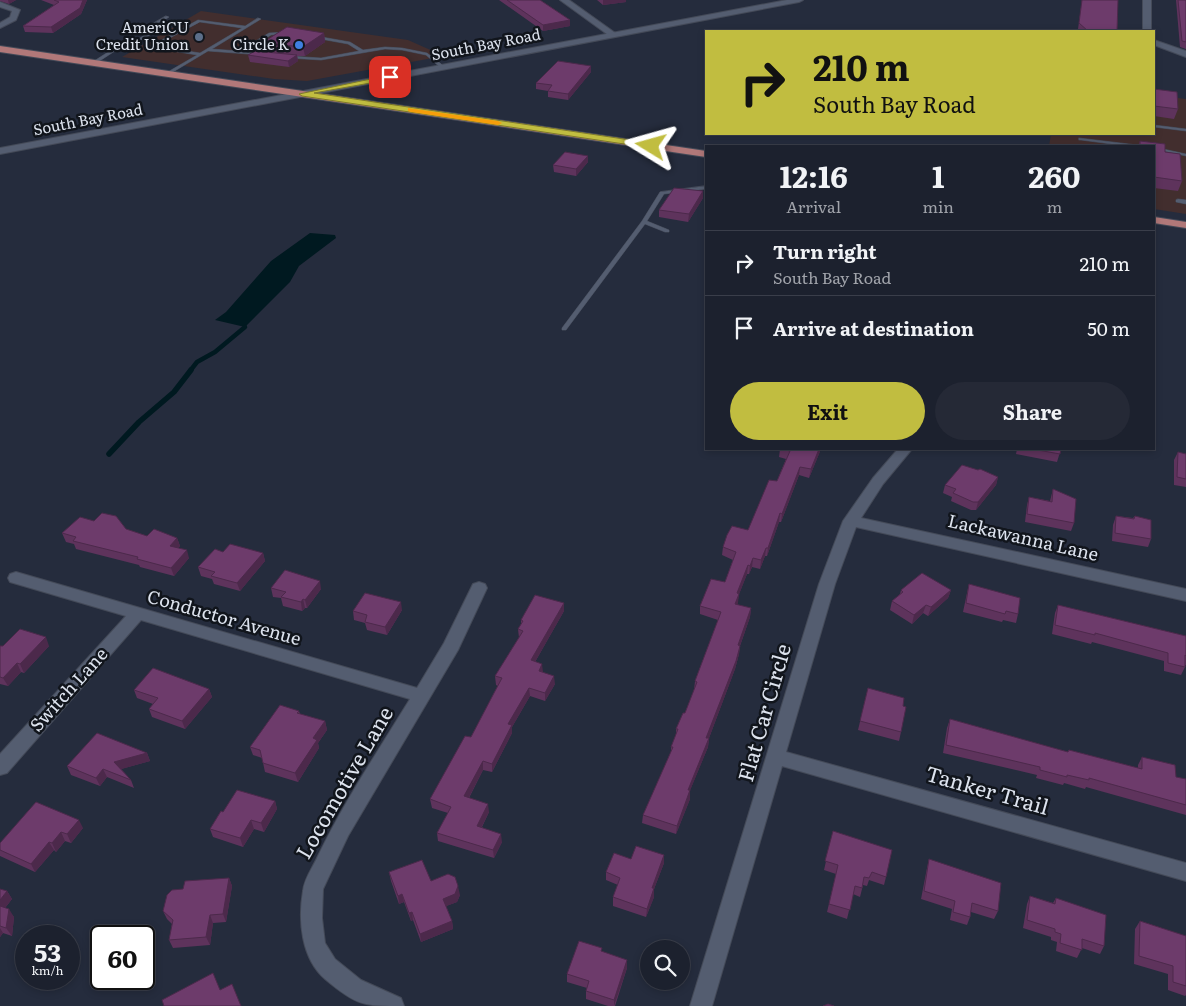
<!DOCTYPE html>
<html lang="en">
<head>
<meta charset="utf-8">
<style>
	body { margin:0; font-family:Literata,serif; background:#252936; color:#f1f3f6; height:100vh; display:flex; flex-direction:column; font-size:19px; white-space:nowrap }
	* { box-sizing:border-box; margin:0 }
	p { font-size:16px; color:#a0a3aa }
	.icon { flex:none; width:28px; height:28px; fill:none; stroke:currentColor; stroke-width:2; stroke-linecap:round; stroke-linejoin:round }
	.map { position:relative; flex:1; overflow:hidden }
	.drawer { position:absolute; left:705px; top:145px; width:450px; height:305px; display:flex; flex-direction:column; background:#1c212e; border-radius:0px; box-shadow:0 2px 8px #0003,0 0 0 1px #3a3e4a }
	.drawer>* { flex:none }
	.top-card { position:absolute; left:705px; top:30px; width:450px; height:105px; border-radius:0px; box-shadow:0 2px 8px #0003,0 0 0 1px #3a3e4a; background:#c1bd40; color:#111; overflow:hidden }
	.fabs { position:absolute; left:640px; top:940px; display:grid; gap:10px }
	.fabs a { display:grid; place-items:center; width:50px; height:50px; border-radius:50%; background:#1c212e; box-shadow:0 2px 8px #0003,0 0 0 1px #3a3e4a; font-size:25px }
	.speed { position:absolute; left:15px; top:925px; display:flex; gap:10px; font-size:25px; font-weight:700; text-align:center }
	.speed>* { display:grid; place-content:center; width:65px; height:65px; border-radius:50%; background:#1c212e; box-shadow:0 2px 8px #0003,0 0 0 1px #3a3e4a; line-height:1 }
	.speed small { font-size:12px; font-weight:400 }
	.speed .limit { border:2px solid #111; border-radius:8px; background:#fff; color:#111 }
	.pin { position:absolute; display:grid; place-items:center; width:42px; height:42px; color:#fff; margin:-21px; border-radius:10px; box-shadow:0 2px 8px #0006 }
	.me { position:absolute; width:55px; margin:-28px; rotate:278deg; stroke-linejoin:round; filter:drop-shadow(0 0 4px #0008) }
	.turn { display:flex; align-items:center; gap:18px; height:105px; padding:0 25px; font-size:22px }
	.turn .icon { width:65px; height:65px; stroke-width:2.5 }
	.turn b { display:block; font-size:35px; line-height:42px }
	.eta { display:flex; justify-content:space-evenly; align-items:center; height:85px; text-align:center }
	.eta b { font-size:30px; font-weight:700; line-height:35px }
	.action { display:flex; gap:10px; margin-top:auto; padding:10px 25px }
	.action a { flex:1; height:58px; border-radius:30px; background:#c1bd40; color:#111; font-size:20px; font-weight:700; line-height:58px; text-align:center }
	.action a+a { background:#252936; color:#f1f3f6 }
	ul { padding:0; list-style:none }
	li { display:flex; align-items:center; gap:15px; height:65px; padding:0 25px; border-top:1px solid #3a3e4a }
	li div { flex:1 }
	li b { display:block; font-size:19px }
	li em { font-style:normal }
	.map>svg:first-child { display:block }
</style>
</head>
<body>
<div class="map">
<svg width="1186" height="1006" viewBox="0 0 1186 1006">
	<rect width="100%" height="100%" fill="#252c3d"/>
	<!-- commercial -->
	<path fill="#422e2e" d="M201,11L408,40L444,56L307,81L274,79L122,57Z
		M1154,95L1186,99V214L1154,209V146H1049L1051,134H1154Z"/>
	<!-- water -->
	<path fill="#001920" d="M310,233L335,235L336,238L299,266L290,282L245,327L215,320L226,312L271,261Z"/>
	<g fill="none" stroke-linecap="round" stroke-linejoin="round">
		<!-- stream-far1 -->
		<path stroke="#001920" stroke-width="4.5" d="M190,371L197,362L215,352L245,327"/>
		<!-- stream -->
		<path stroke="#001920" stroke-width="5.5" d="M109,454L139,422L174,392L191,370"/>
		<!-- lane casing -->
		<g stroke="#444a58" stroke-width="1">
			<path id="lane" d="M166,16L169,17L157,25L155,32L139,42L121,47L95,64L91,63L119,45L137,40L152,30L154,23Z
				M258,18L261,19L212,49L239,51L269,33L288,32V34H287L271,35L245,52L260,53H261V55L208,51L168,75L166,74V73L197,55L149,47L198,20L245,26ZM200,22L242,28L200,53L155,46Z
				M316,36L350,42L363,50L385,47L402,48L427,53L445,67L441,68L426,55L402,50L385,49L321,60L288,58V56H289L321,58L359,51L348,44L315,38V36Z
				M1154,125L1186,129V131L1154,127Z
				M1079,138L1137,145L1139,146H1127L1081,140H1079Z
				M1154,147L1186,154V156L1154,149Z
				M706,186V189L664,194L647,221L669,230V232H665L645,224L566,330H562V328L642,221L660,192Z
				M1178,199L1186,200V204L1176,202V200Z"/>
		</g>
		<!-- street casing -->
		<g stroke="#444a58" stroke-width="2">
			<path id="street" d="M560,0H569L618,35L611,37Z
				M1143,0H1151V31H1143Z
				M0,2L20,10L16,20L0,28V23L10,17L12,11L0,7Z
				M1154,40L1186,51V57L1154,45Z
				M898,449H912L883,484L861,518L1186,589V601L856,527L835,584L786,752L1186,863V881L782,766L712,1006H690L819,584L843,521L873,478Z
				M16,572L417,688L444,643L473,584L479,582L485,584L487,588L458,650L348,836L323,889L322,918L325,943L335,959L361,980L401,998L404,1006C363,1006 357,1006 325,979C301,958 298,920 303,891C304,879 313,867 318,856C344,802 378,751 410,699L141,620L7,773L0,775V754L126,616L10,582L8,578L10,574Z"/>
		</g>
		<!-- secondary casing -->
		<g stroke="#444a58" stroke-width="2">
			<path id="secondary" d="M787,0H803L799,2L0,154V148Z"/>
		</g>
		<!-- primary casing -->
		<g stroke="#444a58" stroke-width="2">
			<path id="primary" d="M0,46L706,151V157L0,52Z
				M1154,217L1186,222V228L1154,223Z"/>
		</g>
		<!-- lane -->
		<use href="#lane" fill="#545d70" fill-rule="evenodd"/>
		<!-- street -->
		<use href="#street" fill="#545d70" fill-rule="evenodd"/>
		<!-- secondary -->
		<use href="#secondary" fill="#545d70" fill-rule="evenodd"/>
		<!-- primary -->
		<use href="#primary" fill="#b17879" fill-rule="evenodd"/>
	</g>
	<!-- wall -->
	<path fill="#5e335c" d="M0,0H16L9,4L0,1Z
		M41,0H87L81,14L53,33L25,32L23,26L54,5Z
		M499,0H540L570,20V26L543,31Z
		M597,0H626V2L603,5Z
		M1082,0H1118L1117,31H1080L1078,29Z
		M1176,0H1186V49L1180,47Z
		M324,33L325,42L305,56H297L298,61L289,67L250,62L248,55L264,52L262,43Z
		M591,72L568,100L548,97V91L536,89V83Z
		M1154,89L1178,109L1174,119L1154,116Z
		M1140,141L1165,144V152L1180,154L1182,181L1178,191L1154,188V146H1138Z
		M588,162L576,176L554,172L553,165Z
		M703,191V198L688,222L659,217V210Z
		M780,449H821L809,478L799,475L781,522H779L767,556H765L760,569L752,567L749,574H747L739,594L737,605L751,608L750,617L740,646L739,654L735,669L709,738L708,747L690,790V799L676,834L642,823L643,815L671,752V747L676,736V729L685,713L694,690L695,681L718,620L700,614V606L725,582L733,560L722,555L723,547L748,530L777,481L786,459L779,457Z
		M1017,449H1061L1057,462L1016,454Z
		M1178,452L1186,454V487L1174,485V460Z
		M998,477L996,485L976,510H971L951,501L952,497L943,493L945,485Z
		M1053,489L1074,523L1071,531L1025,522L1027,505L1029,497L1050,501Z
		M1116,516L1133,518L1135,516L1151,539L1148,547L1112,541L1113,525Z
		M126,529L147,536L177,538L180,546L178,548L189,558L174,576L140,567L139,565L76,549L74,544L66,542L62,533Z
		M223,552L263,553L265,561L240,591L214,584L212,579L201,576L198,567Z
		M969,584L1018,614L1016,623L1003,620L1002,622L963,612L967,593Z
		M271,588L321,589L307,608H305L302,611L283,606L281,598L273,597Z
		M901,590H951L948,598L928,616L923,613L912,624L890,610L892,601L900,594Z
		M564,603V611L535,662L543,672L555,684L545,701L530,696L512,727V733L492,772L483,770L469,798L489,812L482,827L502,842L494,858L438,841L437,833L448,813L432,808L430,799L471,737L498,686L496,685L495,676L519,638L518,629L521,625V620Z
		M1058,605L1186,636V665H1185V667L1181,675L1164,671V661L1092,642L1091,644L1052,634L1055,613Z
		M402,610L387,635L367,630L365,623L354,620L353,611Z
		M0,646H49L24,673L21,672L8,686L0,684Z
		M868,688L903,706L901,732L899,741L858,730Z
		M209,689L212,697L185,729L152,717L149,709L153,704L137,698L134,690Z
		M299,711L300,714L325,721L327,730L318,743L319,748L298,782L265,772L262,758L253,755L250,747Z
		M950,719L1068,752L1069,750L1138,768V765L1142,757L1176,777L1186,779V815L1086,787L1085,789L1064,783L1063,785L1036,778L1037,775L943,753L947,728Z
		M147,753L150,761L121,769L131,780L134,788L107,777L100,786L71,775L67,766Z
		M275,801L277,809L264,832L254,829L243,847L213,837L210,829L223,812Z
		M83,828L71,843L65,841L56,852L54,850L35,872L0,856V843Z
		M833,831L886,877L884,885L869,880L867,886L863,885L860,897L853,894L847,919L827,912L836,874L824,870Z
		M631,859L664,863L654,889V897L646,917L613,906V897L618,885L606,880V872Z
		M929,859L998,911L994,919L971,912L970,917L967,925L950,920L952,909L921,899L927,868Z
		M389,872L431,881L460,895L457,902L446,906L452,921L453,929L421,942L413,920L411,921L404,902L399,904L391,881Z
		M229,878L232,886L226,922L213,923L210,945L173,948L169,940L172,924L167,919L163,911L183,889Z
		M0,889L7,891L12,899L5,908L14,917L12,936L3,933L0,937Z
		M1030,896L1053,903L1056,898L1104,946L1100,954L1082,948L1077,958L1056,951L1057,942L1051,940V937L1023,928L1027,904Z
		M1140,921L1186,936V995L1185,996L1168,990V974L1134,964L1135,929Z
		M602,952L627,968L615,1006H608L586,999V991L587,988L567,982V974Z"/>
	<!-- shaded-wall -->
	<path fill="#4c294b" d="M8,0H16L9,4Z
		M83,0H87L81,14L53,33L51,27Z
		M603,0H626V2L603,5Z
		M570,20V26L543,31V25Z
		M324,33L325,42L305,56L303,47Z
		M297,55L298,61L289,67L288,61Z
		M591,66V72L568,100V94Z
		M588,156V162L576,176V169Z
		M703,191V198L688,222L689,214Z
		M819,449H821L809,478L811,469Z
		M800,467L799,475L781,522L782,514Z
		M998,477L996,485L976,510L978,502Z
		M780,513L779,522L767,556L768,548Z
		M177,538L180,546L173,554L170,546Z
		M766,548L765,556L760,569L761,560Z
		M187,550L189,558L174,576L171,568Z
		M263,553L265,561L240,591L237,583Z
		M753,558L752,567L749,574L750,566Z
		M748,565L747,574L736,602L737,593Z
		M320,581L321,589L307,608L305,600Z
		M951,590L948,598L928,616L931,607Z
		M739,594L738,603L734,613L735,604Z
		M303,599L305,608L302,611L301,602Z
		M401,602L402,610L387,635L385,627Z
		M564,603V611L531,669V660Z
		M926,605L923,613L912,624L914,615Z
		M751,608L750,617L737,654L738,645Z
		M46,637L49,646L24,673L20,664Z
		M740,646L739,654L735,669L706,746V738Z
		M17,663L21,672L8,686L3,678Z
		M542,664L543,672L539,671Z
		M554,676L555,684L545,701V693Z
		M529,688L530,696L512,727V733L492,772V764L508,724Z
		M209,689L212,697L185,729L182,721Z
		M325,721L327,730L318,743L319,748L298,782L295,773L313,738Z
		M709,738L708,747L687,798L688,790Z
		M147,753L150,761L118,770L114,762Z
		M483,761V770L465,805L464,796Z
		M103,769L107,777L100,786L96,778Z
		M690,790V799L676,834L677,826Z
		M275,801L277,809L264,832L261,823Z
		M488,804L489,812L478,834L477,826Z
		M79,820L83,828L71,843L67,834Z
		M251,820L254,829L243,847L240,838Z
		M61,832L65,841L56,852L52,843Z
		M501,834L502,842L494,858L493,850Z
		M49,842L54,850L35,872L31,864Z
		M664,855V863L654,889V897L646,917L647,909L652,888Z
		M229,878L232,886L226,922L223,914Z
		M458,886L460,895L457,902L444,907L443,899Z
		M7,891L12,899L1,913L0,911V900Z
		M402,894L404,902L399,904L398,896Z
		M9,909L14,917L12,936L6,928Z
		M412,912L413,920L411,921L409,913Z
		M210,915L213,923L210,945L206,937Z
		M452,921L453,929L421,942L420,934Z
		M0,928L3,933L0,937Z
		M627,960V968L614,1006V1000Z"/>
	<!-- building -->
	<path fill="#6d3b6b" stroke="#4c294b" d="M54,0H83L80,8L51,27L23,26L59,2Z
		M507,0H540L570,20L543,25Z
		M1082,0H1118L1117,31H1088L1079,23Z
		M1178,0H1186V42L1182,41Z
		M287,27L324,33L303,47L262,43Z
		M255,51L297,55L288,61L248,55Z
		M558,61L591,66L568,94L548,91L552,85L536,83Z
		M1154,89L1177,92L1178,109L1154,106Z
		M1140,141L1165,144V152L1180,154L1182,181L1154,177V146H1140Z
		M565,152L588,156L576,169L553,165Z
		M674,188L703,191L689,214L659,210Z
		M780,449H819L811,469L800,467L782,514L780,513L768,548H766L761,560L753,558L750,566L748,565L737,593L739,594L735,604L751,608L738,645L740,646L736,661L706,738H709L688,790H690L677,826L643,815L673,747H671L678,729H676L683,713H685L697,682L695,681L721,612L700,606L711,579L725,582L736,552L723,547L727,535L732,526L748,530L769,480L777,481L790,451Z
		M1032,449H1061L1060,454Z
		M1178,452L1186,454V479L1177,477Z
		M962,465L978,470L980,469L998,477L978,502H973L953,493L956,489L945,485Z
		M1053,489L1076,499L1074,523L1027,514L1029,497L1052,502Z
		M102,513L116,516L126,529L147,536L154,529L177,538L170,546L187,550L171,568L137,559L138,557L73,541L76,537L62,533L80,517L94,521Z
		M1116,516L1134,519L1135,516L1151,520V539L1115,533Z
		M230,544L263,553L237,583L211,576L215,572L198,567L215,549L223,552Z
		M285,570L320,581L305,600L303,599L301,602L281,597L286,592L271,588Z
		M922,573L951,590L931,607L926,605L914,615L892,601L903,592L901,590Z
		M969,584L1020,598L1018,614L1006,611L1005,614L966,603Z
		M365,593L401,602L385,627L365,622L367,615L353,611Z
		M535,595L564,603L531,660L542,664L539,671L554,676L545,693L529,688L508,724L512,725L492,764L483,761L464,796L488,804L477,826L501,834L493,850L437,833L451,807L430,799L465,736L471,737L494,693L502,678L495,676L523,631L518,629L523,621L521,620Z
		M1058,605L1186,636V656L1185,655V667L1168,663V653L1095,633V635L1055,625Z
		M20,629L46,637L20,664L17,663L3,678L0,677V646H3Z
		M153,668L209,689L182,721L149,709L158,698L134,690Z
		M868,688L904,698L903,706L906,707L901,732L860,721Z
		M280,705L299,711L297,713L325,721L313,738L317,740L295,773L263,763L260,750L250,747Z
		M950,719L1068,752L1069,750L1142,769V757L1175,765L1176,777L1186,779V805L1089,778V780L1067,775V777L1040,770V767L946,745Z
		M97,733L147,753L114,762L131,780L103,769L96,778L67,766Z
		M237,790L275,801L261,823L251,820L240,838L210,829L221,811L223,812Z
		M36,802L79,820L67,834L61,832L52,843L49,842L31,864L0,850V843Z
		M833,831L892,850L886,877L872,872L869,878L864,877L862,888L855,886L850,910L829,904L838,865L825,861Z
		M636,846L664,855L652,888H654L647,909L613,897L620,878L606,872L614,853L631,859Z
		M929,859L1001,883L998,911L972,903L970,917L953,912L955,901L924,891Z
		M422,860L431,881L448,874L455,877L458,886L455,894L443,899L452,921L420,934L412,912L409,913L402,894L398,896L389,872Z
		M229,878L223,914L210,915L206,937L169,940L173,920L163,911L167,895L172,890L183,889L185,881Z
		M0,889L7,891L0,900Z
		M1030,896L1055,904L1056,898L1106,915L1104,946L1082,939V950L1060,943L1061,934L1055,932V929L1027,920Z
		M0,906L9,909L6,928L0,926Z
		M1140,921L1186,936V986L1173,982V966L1139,956Z
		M579,941L602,948L601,951L627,960L614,1000L586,991L589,981L567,974Z
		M213,973L220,990L232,984L241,1006H164L162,1000Z
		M828,1004L834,1006H823Z"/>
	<!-- route -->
	<path fill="#c1bd40" stroke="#7d7b2a" d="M390,75L394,77L393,79L314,93L651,143L655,146L651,148L302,96L299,94Z"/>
	<!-- slow -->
	<path fill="#f59e0b" d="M408,108L498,121L502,123L498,125L411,112L408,111Z"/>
	<!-- markers -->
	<circle fill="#5c6f8a" stroke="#11151c" stroke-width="2" cx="199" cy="37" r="5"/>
	<circle fill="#3f7fe0" stroke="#11151c" stroke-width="2" cx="299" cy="45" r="5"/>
	<g text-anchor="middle" stroke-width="5" stroke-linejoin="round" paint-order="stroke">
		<!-- far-poi labels -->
		<g font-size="15" fill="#dde3ee" stroke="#11151c" text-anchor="end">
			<text x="189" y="33">AmeriCU<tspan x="189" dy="17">Credit Union</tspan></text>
			<text x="289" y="50">Circle K</text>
		</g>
		<!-- far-street labels -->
		<g font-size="15" fill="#dde3ee" stroke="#11151c">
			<text transform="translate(486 45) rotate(-11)" y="5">South Bay Road</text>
			<text transform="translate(88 120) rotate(-11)" y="5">South Bay Road</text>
		</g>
		<!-- street labels -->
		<g font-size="18" fill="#dde3ee" stroke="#11151c">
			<text transform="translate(1023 538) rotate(13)" y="6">Lackawanna Lane</text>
			<text transform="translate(224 618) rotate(16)" y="6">Conductor Avenue</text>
			<text transform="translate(69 690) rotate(-48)" y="6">Switch Lane</text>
		</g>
		<!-- near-street labels -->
		<g font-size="21" fill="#dde3ee" stroke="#11151c">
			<text transform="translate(765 713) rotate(-74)" y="7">Flat Car Circle</text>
			<text transform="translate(345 783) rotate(-60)" y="7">Locomotive Lane</text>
			<text transform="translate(987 791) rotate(16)" y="7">Tanker Trail</text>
		</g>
	</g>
</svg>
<div class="fabs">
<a><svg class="icon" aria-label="search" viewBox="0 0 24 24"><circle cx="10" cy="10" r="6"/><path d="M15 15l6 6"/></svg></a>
</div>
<div class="speed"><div>53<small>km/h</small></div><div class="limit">60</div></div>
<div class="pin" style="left:390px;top:77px;background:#d93025"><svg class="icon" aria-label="arrive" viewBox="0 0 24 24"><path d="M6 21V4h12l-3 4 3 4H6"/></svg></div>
<svg class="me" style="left:651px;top:146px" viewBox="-20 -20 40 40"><path d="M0-17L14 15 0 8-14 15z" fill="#c1bd40" stroke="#fff" stroke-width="4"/></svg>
<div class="top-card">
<div class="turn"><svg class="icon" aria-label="right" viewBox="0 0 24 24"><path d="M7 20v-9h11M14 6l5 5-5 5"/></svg><div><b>210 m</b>South Bay Road</div></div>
</div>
<section class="drawer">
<div class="eta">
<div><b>12:16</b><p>Arrival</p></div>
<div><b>1</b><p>min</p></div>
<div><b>260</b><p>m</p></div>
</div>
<ul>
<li><svg class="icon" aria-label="right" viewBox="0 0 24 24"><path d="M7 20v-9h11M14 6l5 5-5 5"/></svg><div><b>Turn right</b><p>South Bay Road</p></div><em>210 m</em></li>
<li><svg class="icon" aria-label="arrive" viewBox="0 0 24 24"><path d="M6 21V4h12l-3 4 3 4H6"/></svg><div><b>Arrive at destination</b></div><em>50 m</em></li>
</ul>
<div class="action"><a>Exit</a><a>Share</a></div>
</section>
</div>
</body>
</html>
